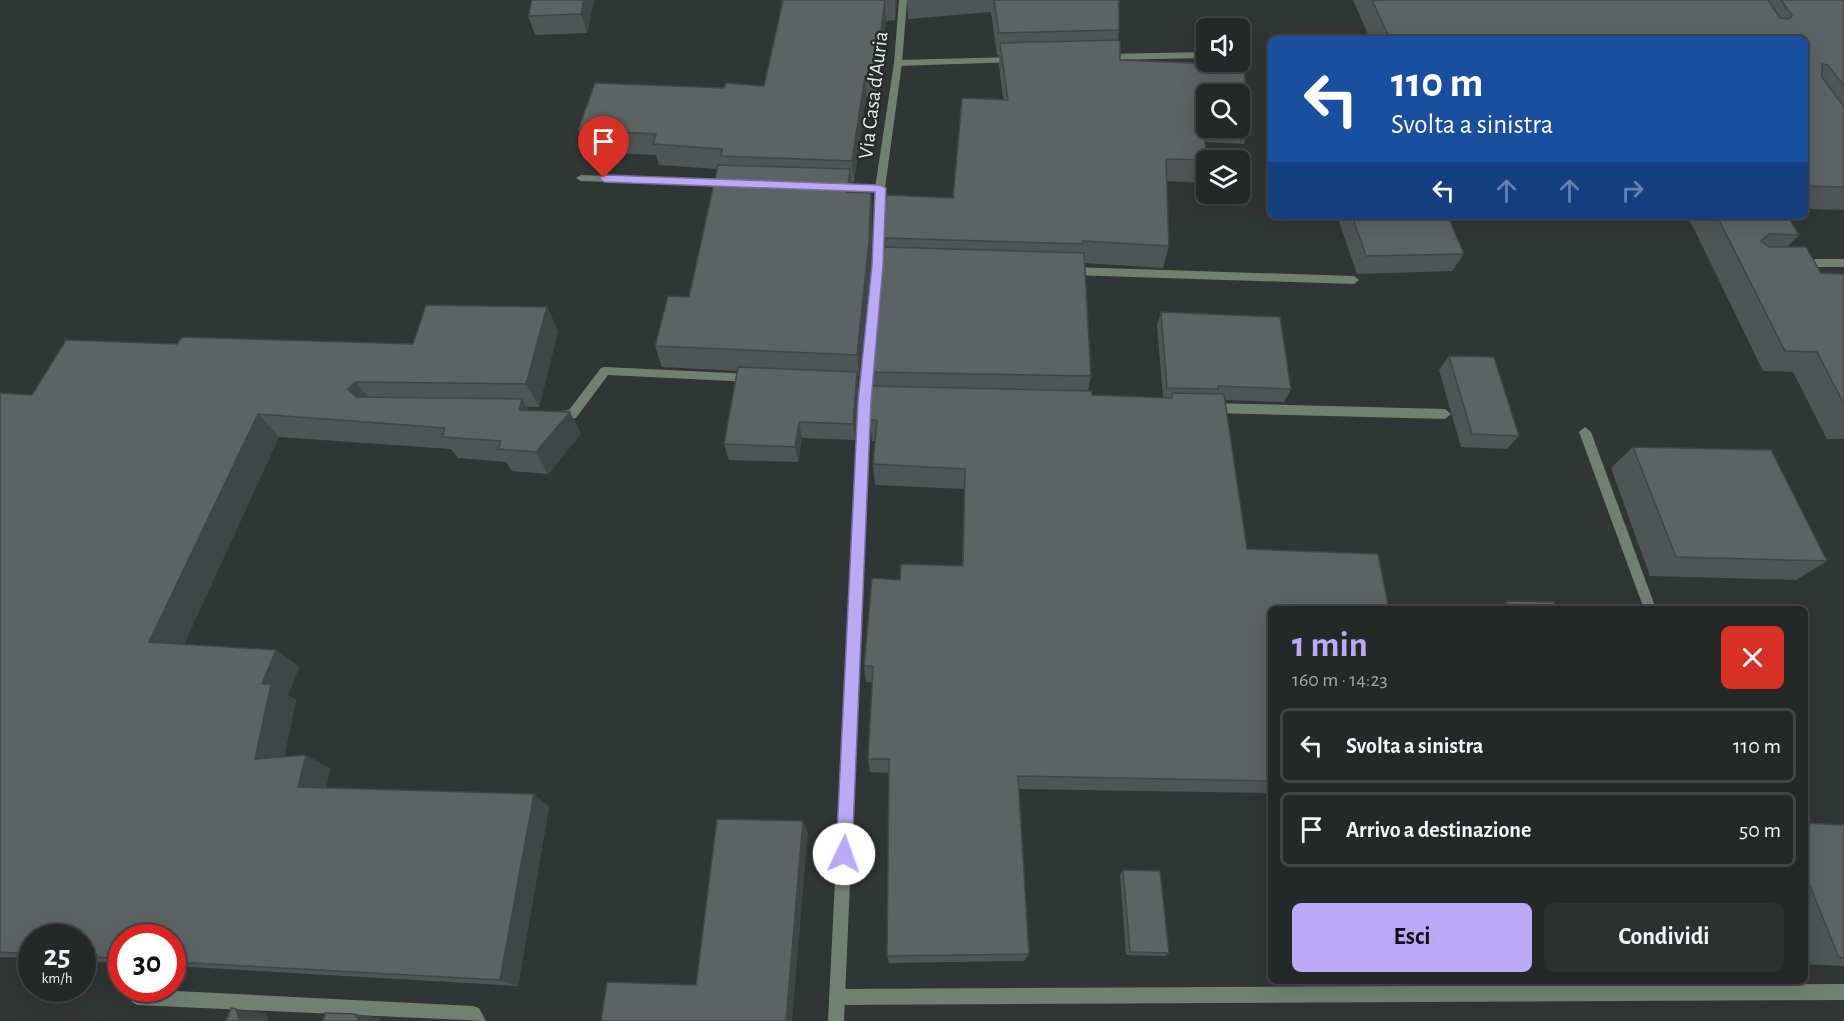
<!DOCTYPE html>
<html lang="it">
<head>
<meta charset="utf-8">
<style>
	body { margin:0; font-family:"Alegreya Sans",sans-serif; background:#2c302f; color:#f1f3f6; height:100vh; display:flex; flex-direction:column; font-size:22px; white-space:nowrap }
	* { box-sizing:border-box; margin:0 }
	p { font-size:20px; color:#a3a6a7 }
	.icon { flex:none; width:33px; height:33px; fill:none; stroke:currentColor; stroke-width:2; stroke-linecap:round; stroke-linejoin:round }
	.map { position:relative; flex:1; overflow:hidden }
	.details { position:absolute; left:1268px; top:606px; width:540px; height:378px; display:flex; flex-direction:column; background:#242827; border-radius:9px; box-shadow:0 6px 24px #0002,0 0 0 2px #414444 }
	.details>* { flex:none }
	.banner { position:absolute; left:1268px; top:36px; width:540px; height:183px; border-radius:9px; box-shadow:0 6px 24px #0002,0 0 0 2px #414444; background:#1a4fa0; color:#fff; overflow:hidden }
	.fabs { position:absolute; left:1196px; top:18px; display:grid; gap:12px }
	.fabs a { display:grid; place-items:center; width:54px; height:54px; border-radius:9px; background:#242827; box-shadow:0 6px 24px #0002,0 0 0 2px #414444; font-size:30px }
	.speed { position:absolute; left:18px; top:924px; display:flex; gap:12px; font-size:30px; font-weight:700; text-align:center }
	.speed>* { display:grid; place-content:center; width:78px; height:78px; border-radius:50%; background:#242827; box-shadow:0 6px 24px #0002,0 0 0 2px #414444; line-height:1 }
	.speed small { font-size:15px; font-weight:400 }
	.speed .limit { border:9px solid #d22; background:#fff; color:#111 }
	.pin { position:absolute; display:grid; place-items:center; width:51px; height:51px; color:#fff; margin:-62px -26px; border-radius:50% 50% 50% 0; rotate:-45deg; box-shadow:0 0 6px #0007 }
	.pin .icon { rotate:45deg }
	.me { position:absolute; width:66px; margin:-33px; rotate:3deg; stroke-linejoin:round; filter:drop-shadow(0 0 4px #0008) }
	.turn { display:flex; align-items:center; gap:21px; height:126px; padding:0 24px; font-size:27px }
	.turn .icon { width:78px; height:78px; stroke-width:2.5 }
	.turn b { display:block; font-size:42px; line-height:51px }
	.lanes { display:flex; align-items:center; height:57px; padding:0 24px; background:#0003; justify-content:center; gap:30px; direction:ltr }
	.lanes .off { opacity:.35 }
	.round { display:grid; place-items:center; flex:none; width:63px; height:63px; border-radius:9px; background:#2c302f }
	.headline { display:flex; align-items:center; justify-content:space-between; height:102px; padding:0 24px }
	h1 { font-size:36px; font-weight:600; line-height:45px; color:#baaaf6 }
	.action { display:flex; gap:12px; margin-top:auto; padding:12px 24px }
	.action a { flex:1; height:69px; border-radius:9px; background:#baaaf6; color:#111; font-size:24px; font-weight:600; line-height:69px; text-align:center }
	.action a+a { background:#2c302f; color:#f1f3f6 }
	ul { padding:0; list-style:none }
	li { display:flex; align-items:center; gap:18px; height:75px; margin:0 12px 9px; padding:0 12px; border:3px solid #414444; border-radius:9px }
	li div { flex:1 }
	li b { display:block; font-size:22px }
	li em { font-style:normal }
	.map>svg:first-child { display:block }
</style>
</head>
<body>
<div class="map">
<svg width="1844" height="1021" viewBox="0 0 1844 1021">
	<rect width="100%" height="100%" fill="#303634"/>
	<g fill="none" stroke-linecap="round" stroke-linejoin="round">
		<!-- service -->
		<path fill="#708172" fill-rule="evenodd" d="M1206,52V58L1106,60L1102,57L1106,54Z
			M1014,57L1017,58V62L898,66L894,63L898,60Z
			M581,175L730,180L735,183L730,186L581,181L576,178Z
			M837,184L880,185L885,188L880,191L837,190L832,187Z
			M1800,259H1844V267H1800L1795,263Z
			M1071,267L1354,276L1359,280L1354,284L1071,275L1066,271Z
			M605,367L752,374L758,378L752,382L608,375L576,418H553L551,415L553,412L569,410L601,368Z
			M1212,403L1445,409L1451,414L1445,419L1212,413L1206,408Z
			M1585,427L1591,432L1656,609H1644L1579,432Z
			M1844,984V1000L837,1005L832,1002L829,997L832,992L837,989Z
			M137,989L473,1006L479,1008L486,1021L137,1005L132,1002L129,997L132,992Z"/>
		<!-- minor -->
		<path fill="#708172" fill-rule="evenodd" d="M899,0H907L902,63L885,188L883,265L871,401L844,1021H828L859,401L873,265L875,188L894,63Z"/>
	</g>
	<!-- wall -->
	<path fill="#4f5555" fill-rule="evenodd" d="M594,0L587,33L535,35L528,16Z
		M783,0H897L895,20L886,21L876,98L866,97L854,182H851L852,192L871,193L872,216L871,265L859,376H857L858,389L855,440L802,438L798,462L729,460L724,444L737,371L662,367L655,346L689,297L717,169L659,165L656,155L585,152L578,130L724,88L764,86Z
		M907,0H1119V30L1118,40H1120V60L1243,65L1251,122L1244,144L1205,142L1207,160H1206V165L1201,183L1166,181L1169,246L1163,268L1085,263L1091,376L1088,391H1091L1092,395L1163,398L1157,325L1161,312L1280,317L1291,389L1284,402L1225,400L1247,549L1378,554L1389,609H1270V793L1018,789L1029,954L1024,961L889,963L887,956L889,773L870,772L868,759L873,682H866L864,666L872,578L900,580L901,564L962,566L964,489L875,485L873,464L875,441H872L870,420L871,386H873L872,372L884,247H885L886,195L953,198L962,98L1003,99L999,66V55H997L991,12L908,19ZM1206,94H1239V128H1206Z
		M1353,0H1844V210L1804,209V39H1370Z
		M1337,216H1448L1464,254L1452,271L1357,274Z
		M1687,216H1788L1799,235L1787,247L1821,273L1844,274V439H1827L1793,372L1763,371L1695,231Z
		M547,307L558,331L539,407H527L528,410L570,412L581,434L548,474L512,471L506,462L458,458L451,449L279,437L184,644L276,650L299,667L288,695L296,700L284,757L330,768L326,788L534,794L549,807L518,986L172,966V938H122V963L82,961V938H32V958L0,957V393L32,395L177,344H413Z
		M1449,356L1519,436L1507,449L1461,447L1439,370Z
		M1633,447L1827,561L1796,580L1650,576L1611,468Z
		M1507,601L1556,609H1499Z
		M1804,823L1844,825V966L1804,964Z
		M1123,870L1169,953L1165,956L1126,955L1120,874Z"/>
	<!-- shaded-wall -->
	<path fill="#404545" d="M584,0H594L587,33L581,14Z
		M885,0L886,21L876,98L875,76Z
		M895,0H897L895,20Z
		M865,76L866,97L854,182L852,161Z
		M850,169L852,192H847Z
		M871,193L872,216L871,265L859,376L857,355Z
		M547,307L558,331L539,407L526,384Z
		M857,372L858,389L855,440L853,424Z
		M356,382L374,405L366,412L348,389Z
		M522,399L535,422L519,410Z
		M570,412L581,434L548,474L536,452Z
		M258,414L279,437L177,659L149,642Z
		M799,422L802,438L798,462L795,447Z
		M276,650L299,667L288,695L296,700L281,773L255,759L262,684Z
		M306,755L330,768L323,800L298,787Z
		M534,794L549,807L518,986L500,980Z
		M803,821L808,832L792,1021H786Z
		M236,1009L266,1013L269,1021H240Z
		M355,1014L380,1018L381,1021H359Z"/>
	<!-- building -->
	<path fill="#5c6363" stroke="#404545" stroke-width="1.5" d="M532,0H584L581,14L528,16Z
		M783,0H885L875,76H865L852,161L721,156L722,149L653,144L656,134L578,130L595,83L724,88L726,83L764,86Z
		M994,0H1119V30L999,33Z
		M1372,0H1768L1780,18L1790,19L1792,15L1781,0H1844V86L1828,65L1822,64V77L1844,107V187L1804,186V39H1390Z
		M1120,40V60L1243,65L1251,122L1239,121V94H1206V120H1203L1207,160L1166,159L1169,246L1083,241V244L884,238L886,195L953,198L962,98L1008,100L1000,43Z
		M718,165L850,169L847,192L871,193L869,242L857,355L655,346L668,296L689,297Z
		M1352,216H1448L1464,254L1366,256Z
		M1717,216H1788L1799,235L1769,234L1761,241L1769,247H1806L1821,273L1844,274V404L1817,352L1785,351Z
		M884,247L1084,253L1091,376L872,372Z
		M426,305L547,307L526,384L356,382L348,389L356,397L522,399L519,410L570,412L536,452L498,449L501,441L442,437L445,428L258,414L149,642L276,650L262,684H271L255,759L306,755L298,787L534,794L500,980L172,962V938H122V959L82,956V938H32V954L0,952V393L32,395L66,340L177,344L182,337L413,344Z
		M1161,312L1280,317L1291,389L1218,386V389L1167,388Z
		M1449,356L1494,357L1519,436L1472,434Z
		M738,367L857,372L853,424L799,422L795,447L724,444Z
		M871,386L1091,391L1092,395L1172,398V393L1224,394L1247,549L1378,554L1389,609H1270V781L1018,776L1029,954L887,956L889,759H868L873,666H864L872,578L900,580L901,564L963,566L965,469L873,464L877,420H870Z
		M1633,447L1771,450L1827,561L1676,557Z
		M1507,601L1554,602L1556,609H1509Z
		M717,819L803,821L786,1021H601L607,982L696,985Z
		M1804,823L1844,825V958H1839L1810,886L1804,892Z
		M1123,870L1160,871L1169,953L1130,952Z
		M231,1008L236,1009L240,1021H226Z
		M325,1013L355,1014L359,1021H323Z"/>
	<!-- route -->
	<path fill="#baaaf6" stroke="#796ea0" stroke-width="1.5" d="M604,175L880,185L886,188L883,265L871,401L852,854L850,860L844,863L838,860L836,854L858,401L872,265L875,192L604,182L599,178Z"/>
	<g text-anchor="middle" stroke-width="5" stroke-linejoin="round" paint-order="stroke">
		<!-- street labels -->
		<g font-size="21" fill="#e8ebea" stroke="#262c2a">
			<text transform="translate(873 95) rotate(-83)" y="7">Via Casa d'Auria</text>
		</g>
	</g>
</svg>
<div class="fabs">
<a><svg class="icon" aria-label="sound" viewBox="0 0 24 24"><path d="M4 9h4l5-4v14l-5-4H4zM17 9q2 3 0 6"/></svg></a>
<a><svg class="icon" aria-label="search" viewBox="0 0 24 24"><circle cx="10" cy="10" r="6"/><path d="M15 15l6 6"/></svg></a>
<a><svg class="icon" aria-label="layers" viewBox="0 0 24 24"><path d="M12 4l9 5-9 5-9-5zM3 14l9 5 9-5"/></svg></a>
</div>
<div class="speed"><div>25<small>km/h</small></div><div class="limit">30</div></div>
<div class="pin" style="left:604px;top:178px;background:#d93025"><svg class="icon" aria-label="arrive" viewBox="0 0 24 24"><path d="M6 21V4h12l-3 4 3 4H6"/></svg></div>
<svg class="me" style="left:844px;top:854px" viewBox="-20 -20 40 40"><circle r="19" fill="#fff"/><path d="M0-13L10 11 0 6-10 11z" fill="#baaaf6"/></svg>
<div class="banner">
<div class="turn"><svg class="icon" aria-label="left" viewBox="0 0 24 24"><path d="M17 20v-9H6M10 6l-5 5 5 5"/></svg><div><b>110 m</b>Svolta a sinistra</div></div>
<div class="lanes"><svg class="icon" aria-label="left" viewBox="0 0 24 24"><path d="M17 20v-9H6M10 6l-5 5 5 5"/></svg><svg class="icon off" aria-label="ahead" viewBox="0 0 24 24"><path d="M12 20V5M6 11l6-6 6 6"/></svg><svg class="icon off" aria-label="ahead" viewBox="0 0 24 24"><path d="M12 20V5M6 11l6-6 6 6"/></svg><svg class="icon off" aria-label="right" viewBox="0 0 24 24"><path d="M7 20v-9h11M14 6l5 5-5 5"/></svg></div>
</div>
<section class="details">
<div class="headline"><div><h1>1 min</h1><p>160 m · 14:23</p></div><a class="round" style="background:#d93025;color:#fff"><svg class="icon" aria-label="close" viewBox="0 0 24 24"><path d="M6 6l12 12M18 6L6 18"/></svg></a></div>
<ul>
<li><svg class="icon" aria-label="left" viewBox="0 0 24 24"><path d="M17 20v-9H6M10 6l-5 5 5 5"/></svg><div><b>Svolta a sinistra</b></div><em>110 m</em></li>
<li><svg class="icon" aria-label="arrive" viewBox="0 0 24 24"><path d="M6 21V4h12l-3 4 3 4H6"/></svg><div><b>Arrivo a destinazione</b></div><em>50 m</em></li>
</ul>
<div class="action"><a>Esci</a><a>Condividi</a></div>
</section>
</div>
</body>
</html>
